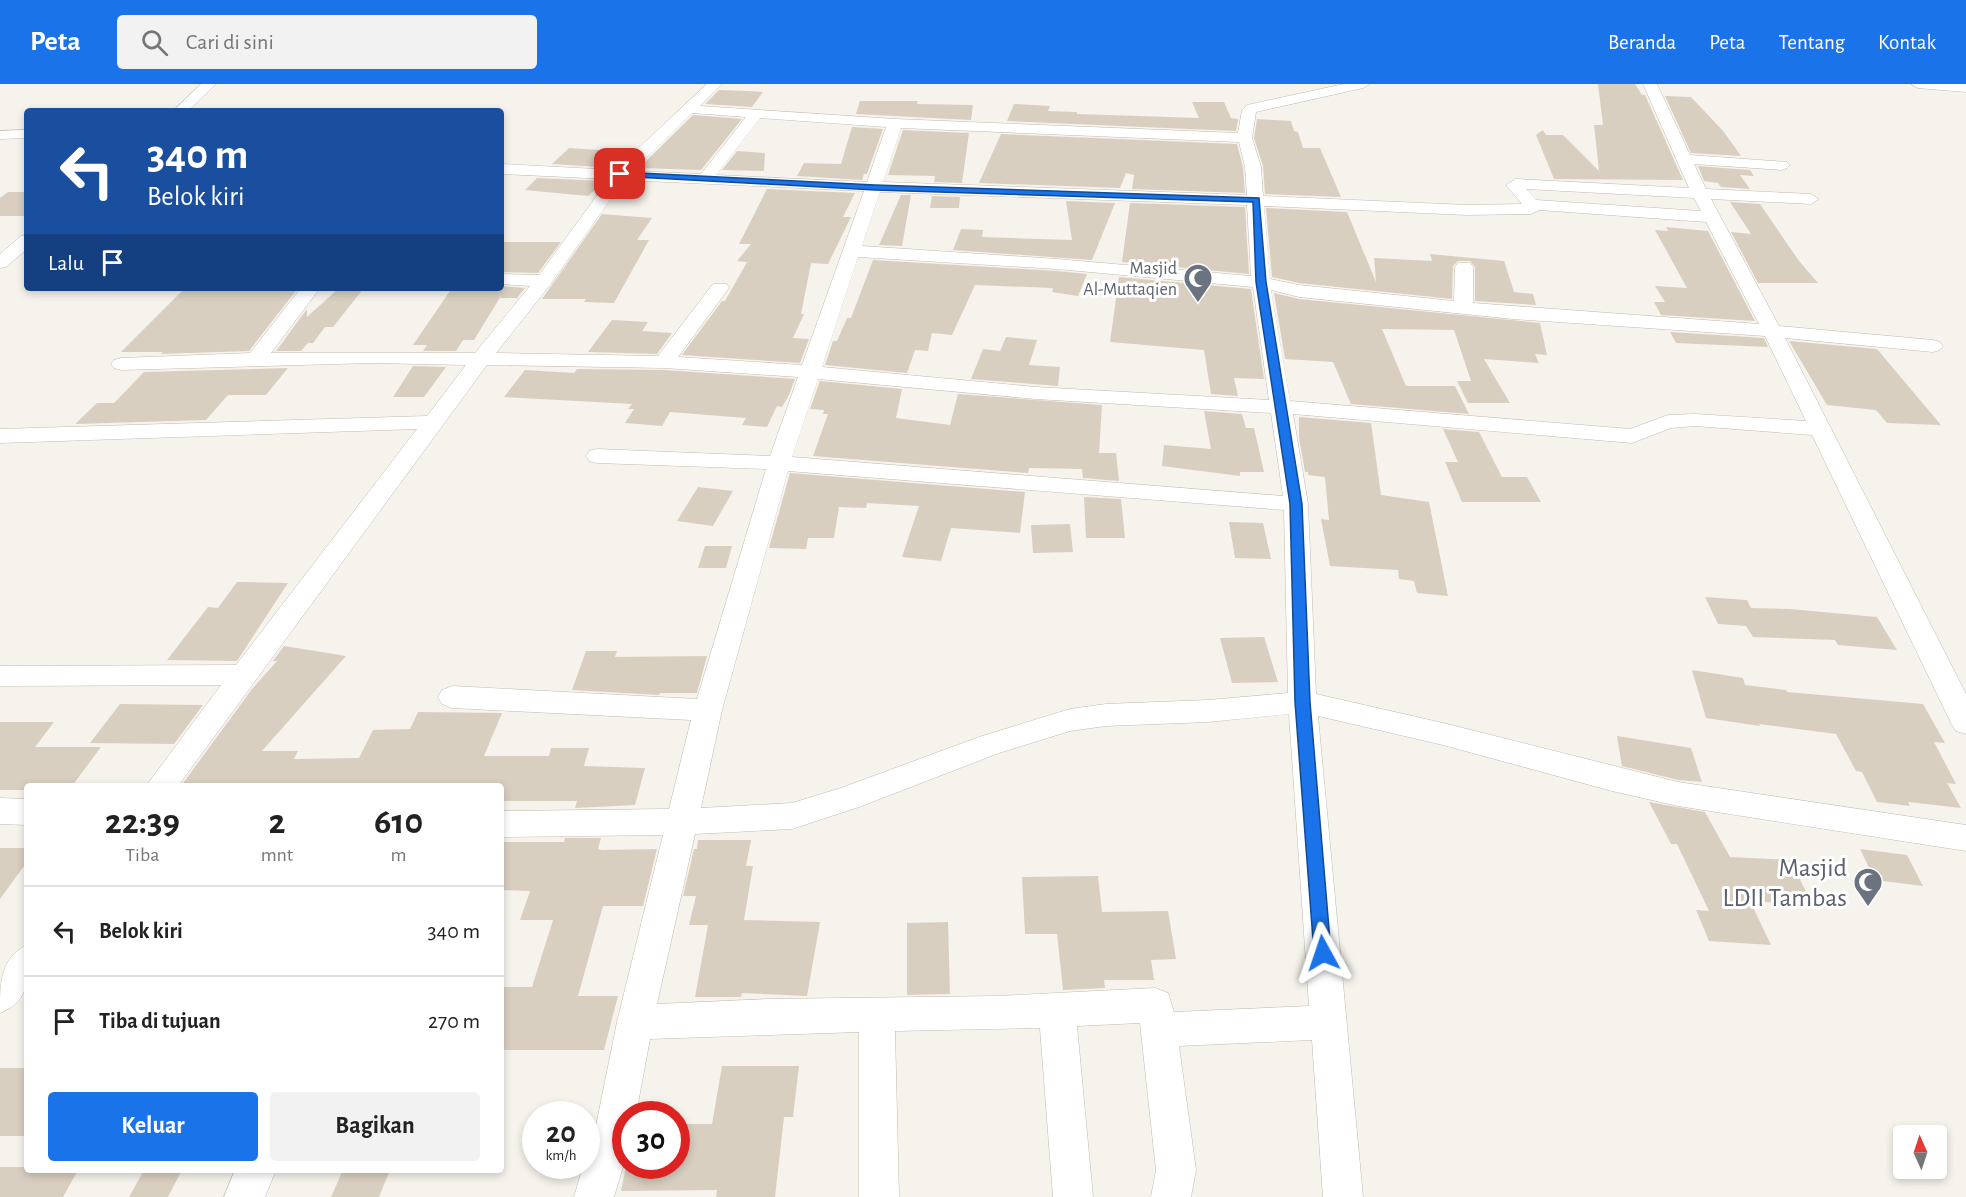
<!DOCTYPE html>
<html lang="id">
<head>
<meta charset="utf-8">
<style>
	body { margin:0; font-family:"Alegreya Sans",sans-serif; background:#f2f2f2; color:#222; height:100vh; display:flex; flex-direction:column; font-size:22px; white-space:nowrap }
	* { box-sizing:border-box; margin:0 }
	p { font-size:20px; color:#767676 }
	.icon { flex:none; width:33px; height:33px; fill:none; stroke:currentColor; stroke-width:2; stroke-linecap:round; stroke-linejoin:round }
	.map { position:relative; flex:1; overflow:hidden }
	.details { position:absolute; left:24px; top:699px; width:480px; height:390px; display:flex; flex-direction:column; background:#fff; border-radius:6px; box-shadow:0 3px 9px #0003 }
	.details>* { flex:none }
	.hud { position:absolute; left:24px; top:24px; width:480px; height:183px; border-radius:6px; box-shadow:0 3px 9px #0003; background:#1a4fa0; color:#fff; overflow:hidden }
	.needle { width:39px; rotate:357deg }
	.fabs { position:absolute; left:1893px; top:1041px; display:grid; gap:12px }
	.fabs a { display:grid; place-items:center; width:54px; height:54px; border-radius:6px; background:#fff; box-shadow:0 3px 9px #0003; font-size:30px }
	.speed { position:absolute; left:522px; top:1017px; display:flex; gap:12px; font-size:30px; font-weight:700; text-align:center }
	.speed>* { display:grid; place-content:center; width:78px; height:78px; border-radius:50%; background:#fff; box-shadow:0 3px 9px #0003; line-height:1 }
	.speed small { font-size:15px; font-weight:400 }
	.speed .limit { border:9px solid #d22; background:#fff; color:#111 }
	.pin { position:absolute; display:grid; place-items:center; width:51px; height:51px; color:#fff; margin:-26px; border-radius:12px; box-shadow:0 3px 9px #0006 }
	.me { position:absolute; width:66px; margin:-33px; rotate:355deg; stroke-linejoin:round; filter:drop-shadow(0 0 4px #0008) }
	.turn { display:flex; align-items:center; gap:21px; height:126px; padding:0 24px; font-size:27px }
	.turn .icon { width:78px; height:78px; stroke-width:2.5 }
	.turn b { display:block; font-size:42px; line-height:51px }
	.then { display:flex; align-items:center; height:57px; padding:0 24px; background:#0003; gap:12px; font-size:22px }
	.eta { display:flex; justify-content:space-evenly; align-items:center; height:102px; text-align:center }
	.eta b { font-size:36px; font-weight:700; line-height:42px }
	.button { display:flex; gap:12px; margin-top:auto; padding:12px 24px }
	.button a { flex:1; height:69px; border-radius:6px; background:#1a73e8; color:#fff; font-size:24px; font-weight:700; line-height:69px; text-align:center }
	.button a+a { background:#f2f2f2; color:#222 }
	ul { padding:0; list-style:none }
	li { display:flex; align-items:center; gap:18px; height:90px; padding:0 24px; border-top:2px solid #e0e0e0 }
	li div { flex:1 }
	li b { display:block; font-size:22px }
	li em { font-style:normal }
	header { display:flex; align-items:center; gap:36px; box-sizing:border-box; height:84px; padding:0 30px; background:#1a73e8; color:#fff }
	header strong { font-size:28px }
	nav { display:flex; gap:33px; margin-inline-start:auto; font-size:21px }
	.search { width:420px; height:54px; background:#f2f2f2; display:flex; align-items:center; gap:15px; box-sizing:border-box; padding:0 21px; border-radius:6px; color:#767676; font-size:22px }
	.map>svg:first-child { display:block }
</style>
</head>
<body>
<header>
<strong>Peta</strong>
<div class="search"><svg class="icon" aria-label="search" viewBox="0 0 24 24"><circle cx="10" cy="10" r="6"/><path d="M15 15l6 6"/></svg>Cari di sini</div>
<nav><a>Beranda</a><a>Peta</a><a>Tentang</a><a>Kontak</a></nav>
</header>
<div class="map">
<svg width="1966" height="1113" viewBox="0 0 1966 1113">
	<rect width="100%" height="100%" fill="#f6f3ec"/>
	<!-- building -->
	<path fill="#d8cfc1" d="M1598,0H1635L1642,11H1645L1683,96L1554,95L1536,51L1543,46L1546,51H1563L1599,87L1594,41H1603Z
		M719,6L748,7L763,8L752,23L705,20Z
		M1665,12L1691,13L1724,48L1741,72L1691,69Z
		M860,17H918L917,20L973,21L971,36L856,30Z
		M1192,18H1224L1231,34L1238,35L1236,47L1007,37L1014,20L1050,22L1048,27L1077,28V30L1199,34Z
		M693,31L742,35L701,86L639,84Z
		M1257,35L1291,37L1294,47L1298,48L1303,64H1320L1341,113L1265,110L1263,82L1254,54Z
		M852,43L883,45L867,90H864L862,96L797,92L804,79L841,80Z
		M903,46L969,49L962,99L934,98L935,92L888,91Z
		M1001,50L1237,60L1243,83L1245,109L1132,105L1134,91L1126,89L1120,104L979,99Z
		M569,64L631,68L614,84L552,80Z
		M737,67L765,69L764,87L722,86Z
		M1698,82L1750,86L1754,92L1740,91L1750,105L1721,103L1718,99L1704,97Z
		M537,94L605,97L588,112L525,106Z
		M767,105L855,109L843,133H851L828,180L811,179L801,230H804L793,254L809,255L800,279L682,271L722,217H725L747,178L737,177L751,160H739Z
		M8,108H27V132H0V114Z
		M901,111H911L902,162L879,161Z
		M932,112L960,113L959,124H930Z
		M1066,117L1115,119L1092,176L953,166L961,145L983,146L982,153L1072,156Z
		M1730,118L1760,120L1799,177L1818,199H1758L1731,148L1751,150Z
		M1130,119L1245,123L1249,190L1122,178Z
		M1266,124L1347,128L1376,198L1374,174L1432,177L1430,170L1504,177L1514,208L1533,210L1536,221L1475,217V183L1470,177H1458L1453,182L1452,215L1299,199L1272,193Z
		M602,130L652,134L637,156H649L614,219L584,218L586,215H542Z
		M1666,143L1708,147L1755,237L1661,231L1654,218H1665L1655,202L1687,204L1655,146L1668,147Z
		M501,158H561L538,189L501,188Z
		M873,176L1057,187L1087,190L1078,212L1052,208L1053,204L975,201L952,251L932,249L928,267L915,266L907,289L825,281L833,257H837L847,234H851Z
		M1119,193L1251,205L1264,295L1234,294L1238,312L1211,310L1204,266L1110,258Z
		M501,202L525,204L517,214H501V212L474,256H463L456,267H423L427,261H413L452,204Z
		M185,204H298L249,267L161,270L163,268H121Z
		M339,204H364L333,243H325L313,259H308L301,267H276L307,225V233Z
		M1274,209L1299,215L1540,239L1547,271L1535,270L1539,279L1484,275L1510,319H1468L1457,297H1471L1454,246L1382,245L1406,302H1455L1469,330L1351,320L1333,278L1285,275Z
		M612,236L648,238L642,247L672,249L657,270L588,268Z
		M1670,248L1764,254L1768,263L1676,259Z
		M1006,253L1037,256L1029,281L1060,283L1058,302L971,295L983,265L1000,267Z
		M1789,257L1877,265L1941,341L1887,339L1876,326L1827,321Z
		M413,282L446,283L424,313H393Z
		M288,284L266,311H228L206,336L75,340L97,319H114L144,288Z
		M577,285L664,286L795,295L789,311L782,323L777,322L767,343L742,341L746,334L670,328L662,342L625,339L634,325H628L632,320L504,313L525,286L574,289Z
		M820,297L902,305L896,334L950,341L958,310L1102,321L1099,369H1116L1119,397L1083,394L1082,385L1029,384L1028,389L813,372L828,330H823L824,326L810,325Z
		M1204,327L1242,330L1246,344H1254L1264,388H1240V392L1162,382L1164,361L1211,365Z
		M1299,333L1371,339L1381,411L1429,418L1448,512L1417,509L1414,497L1399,495L1398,486L1330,482L1321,435L1329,436L1325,393L1308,391V388H1305L1299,354Z
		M1443,345L1479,348L1502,393H1527L1541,418H1462L1445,378H1458Z
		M790,389L1025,408L1020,449L951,444L941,477L902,473L919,422L867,419L866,424L839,423L834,454H808L806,465L769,464Z
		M698,403L733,407L713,442L677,437Z
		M1084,413L1121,415L1125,454H1086Z
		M1229,438L1263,439L1271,475L1235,474Z
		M1070,440L1073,468L1033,469L1031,441Z
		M705,462H732L726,484H698Z
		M237,498L288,499L237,577L167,576L208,523L218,524Z
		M1705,513L1747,516L1751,524L1790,525L1877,533L1897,566L1838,561L1835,556L1753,553L1746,542L1718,540Z
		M1264,553L1278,598L1232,599L1220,554Z
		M284,562L346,572L262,667H298L294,675L359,674L373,646L410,645L418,628L502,629L484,672H549L551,664H589L584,682L645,684L635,721L575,724L577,717H501V702H181L252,605L277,577H273Z
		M586,567H617L615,573L707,572L697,609H660L659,611L572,606Z
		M1692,586L1743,594L1745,601L1786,606L1787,608L1923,620L1945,659L1934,658L1956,700L1947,699L1961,724L1908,718L1910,722L1877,718L1862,688L1856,687L1836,650L1759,640L1760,642L1706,634Z
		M120,620L203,621L174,660L90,659Z
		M0,638H54L35,663H101L72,702H27V706H0Z
		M1617,652L1691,664L1702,698L1678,696L1622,682Z
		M1649,718L1705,728L1730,773L1790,776L1813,821L1750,817L1771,861L1709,857L1696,826L1709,827L1677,760H1671Z
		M565,754H601L598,765L602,766L657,765L643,822H603L578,912H618L604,966H501V903H532L553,836H520L530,807L501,806V758H564Z
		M698,756H751L746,782H753L744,836L820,838L807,912L742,909L741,913H695L708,841H689L696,812H683L694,765H697Z
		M0,764H27V778L0,815Z
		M1860,765L1907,771L1923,802L1875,796Z
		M1098,792L1102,828L1168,827L1176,875L1151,876L1154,896H1104L1105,904L1063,906L1057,850H1025L1022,793Z
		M948,838L950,910L907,911V839Z
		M722,982H799L793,1033H784L775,1113H716L717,1106L621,1107L626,1082H676V1040H712Z
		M0,984H27V1052H0Z
		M0,1083H27V1086H78L63,1113H0Z
		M144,1086H182L168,1113H129Z
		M343,1086H390L379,1113H331Z"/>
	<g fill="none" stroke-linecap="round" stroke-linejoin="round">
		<!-- minor casing -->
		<g stroke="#c2bbae" stroke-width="1">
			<path id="minor" d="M201,0H216L188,27H173Z
				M707,0H722L700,22L895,35L1238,49L1242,26L1247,21L1344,0H1370L1363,4L1256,28L1252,54L1261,83L1263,112L1467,121L1522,120L1506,101L1516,95L1689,104L1643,0H1657L1690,71L1787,78L1790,81L1787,84L1782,86L1694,80L1706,105L1811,110L1819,115L1811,120L1711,115L1779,242L1933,256L1940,258L1943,262L1940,266L1933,268L1785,254L1966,610V650L1956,647L1951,639L1812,351L1695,342L1671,344L1632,359L1293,330L1308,420L1316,610L1443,639L1678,698L1966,741V767L1678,722L1612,707L1443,661L1318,632L1363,1113H1323L1312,956L1179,962L1196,1086L1191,1113H1151L1156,1086L1140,939L1077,942L1093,1113H1053L1040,944L895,947L899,1113H859V948L650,955L636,1030H626V1073L614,1113H574L583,1082H586V1072L596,1042L617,938L663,751L501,753V727L669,725L691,636L452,624L442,620L438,613L442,606L452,602L697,615L766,385L597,379L589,377L586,372L589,367L597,365L770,372L798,293L664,284L487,281L178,702H146L221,601L0,602V582L236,581L417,345L0,359V345L427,332L466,281L373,279L121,286L114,284L111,280L114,276L121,274L250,269L301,204H320L271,269H475L530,202L501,200V190L539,191L609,95L501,90V80L615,86ZM692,29L746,33L701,90L633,87ZM760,34L886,43L867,98L716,91ZM901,44L1239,58L1245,83L1247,111L883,98ZM624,96L864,107L802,281L678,273L729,204L727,200H713L658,272L496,269L550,201ZM1526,105L1694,114L1701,127L1536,116ZM880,108L1247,121L1251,192L1057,175L862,162ZM1264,122L1467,131L1531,130L1539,126L1706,138L1759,240L1473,219V183L1470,179H1458L1455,183L1454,217L1299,201L1270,195ZM858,173L1057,185L1253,203L1269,316L1036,303L822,283ZM1271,206L1299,213L1513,235L1765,252L1806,337L1695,330L1668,331L1630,345L1290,317ZM818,295L1036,315L1271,329L1283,412L792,373ZM788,387L1284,426L1288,609L1208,616L1106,620L1070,625L979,653L841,704L792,719L701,724L722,626ZM1289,630L1309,922L1174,928L1168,909L1155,904L998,912L767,915L657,920L695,750L792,745L859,723L999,669L1070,647L1106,642L1208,638Z
				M1911,0H1966V8L1918,4Z
				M27,46V54L0,55V47Z
				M27,151V165L6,183L0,184V170L21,152Z
				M0,714L27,715V741L0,740Z
				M27,861C27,891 33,916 0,929C0,899 0,874 27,861Z
				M235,1086H276L265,1113H224Z"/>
		</g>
		<!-- minor -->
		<use href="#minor" fill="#fff" fill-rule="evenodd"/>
	</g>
	<!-- route -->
	<path fill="#1a73e8" stroke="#114b97" stroke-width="1.5" d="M620,88L875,101L1259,114L1266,198L1302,420L1310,618L1331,869L1329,875L1323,877L1316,875L1314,869L1295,618L1290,420L1256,198L1253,118L875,106L617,92V89Z"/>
	<!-- icons -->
	<defs>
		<g id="mosque-pin" transform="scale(1.5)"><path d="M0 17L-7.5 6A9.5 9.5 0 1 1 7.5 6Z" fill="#6b7280" stroke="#fff"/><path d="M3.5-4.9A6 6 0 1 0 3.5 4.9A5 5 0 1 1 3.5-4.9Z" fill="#fff"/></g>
	</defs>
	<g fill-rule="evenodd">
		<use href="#mosque-pin" x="1198" y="194"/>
		<use href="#mosque-pin" x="1868" y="798"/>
	</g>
	<g text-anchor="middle" stroke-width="6" stroke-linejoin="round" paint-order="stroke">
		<!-- far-worship labels -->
		<g font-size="18" fill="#5b616d" stroke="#fff" text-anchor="end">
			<text x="1177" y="190">Masjid<tspan x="1177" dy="21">Al-Muttaqien</tspan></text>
		</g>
		<!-- near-worship labels -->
		<g font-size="26" fill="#5b616d" stroke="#fff" text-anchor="end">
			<text x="1847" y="792">Masjid<tspan x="1847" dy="30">LDII Tambas</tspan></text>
		</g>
	</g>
</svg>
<div class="fabs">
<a><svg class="needle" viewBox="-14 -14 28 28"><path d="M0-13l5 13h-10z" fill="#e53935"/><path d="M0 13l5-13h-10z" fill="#767676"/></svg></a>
</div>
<div class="speed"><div>20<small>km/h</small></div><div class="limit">30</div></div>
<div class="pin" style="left:620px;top:90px;background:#d93025"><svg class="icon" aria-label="arrive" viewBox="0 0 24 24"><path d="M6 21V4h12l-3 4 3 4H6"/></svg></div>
<svg class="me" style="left:1323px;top:869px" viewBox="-20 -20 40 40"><path d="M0-17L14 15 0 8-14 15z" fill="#1a73e8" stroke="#fff" stroke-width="4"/></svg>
<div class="hud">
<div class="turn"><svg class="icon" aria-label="left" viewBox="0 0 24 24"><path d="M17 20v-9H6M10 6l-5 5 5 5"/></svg><div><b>340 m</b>Belok kiri</div></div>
<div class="then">Lalu<svg class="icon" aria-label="arrive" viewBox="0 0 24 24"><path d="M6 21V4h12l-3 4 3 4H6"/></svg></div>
</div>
<section class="details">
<div class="eta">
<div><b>22:39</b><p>Tiba</p></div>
<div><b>2</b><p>mnt</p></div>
<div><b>610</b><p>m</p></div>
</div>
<ul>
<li><svg class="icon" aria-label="left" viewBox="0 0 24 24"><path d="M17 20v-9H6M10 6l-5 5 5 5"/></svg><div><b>Belok kiri</b></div><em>340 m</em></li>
<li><svg class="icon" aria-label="arrive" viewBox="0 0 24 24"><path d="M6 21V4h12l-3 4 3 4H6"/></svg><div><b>Tiba di tujuan</b></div><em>270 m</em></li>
</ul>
<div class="button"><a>Keluar</a><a>Bagikan</a></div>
</section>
</div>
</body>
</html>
